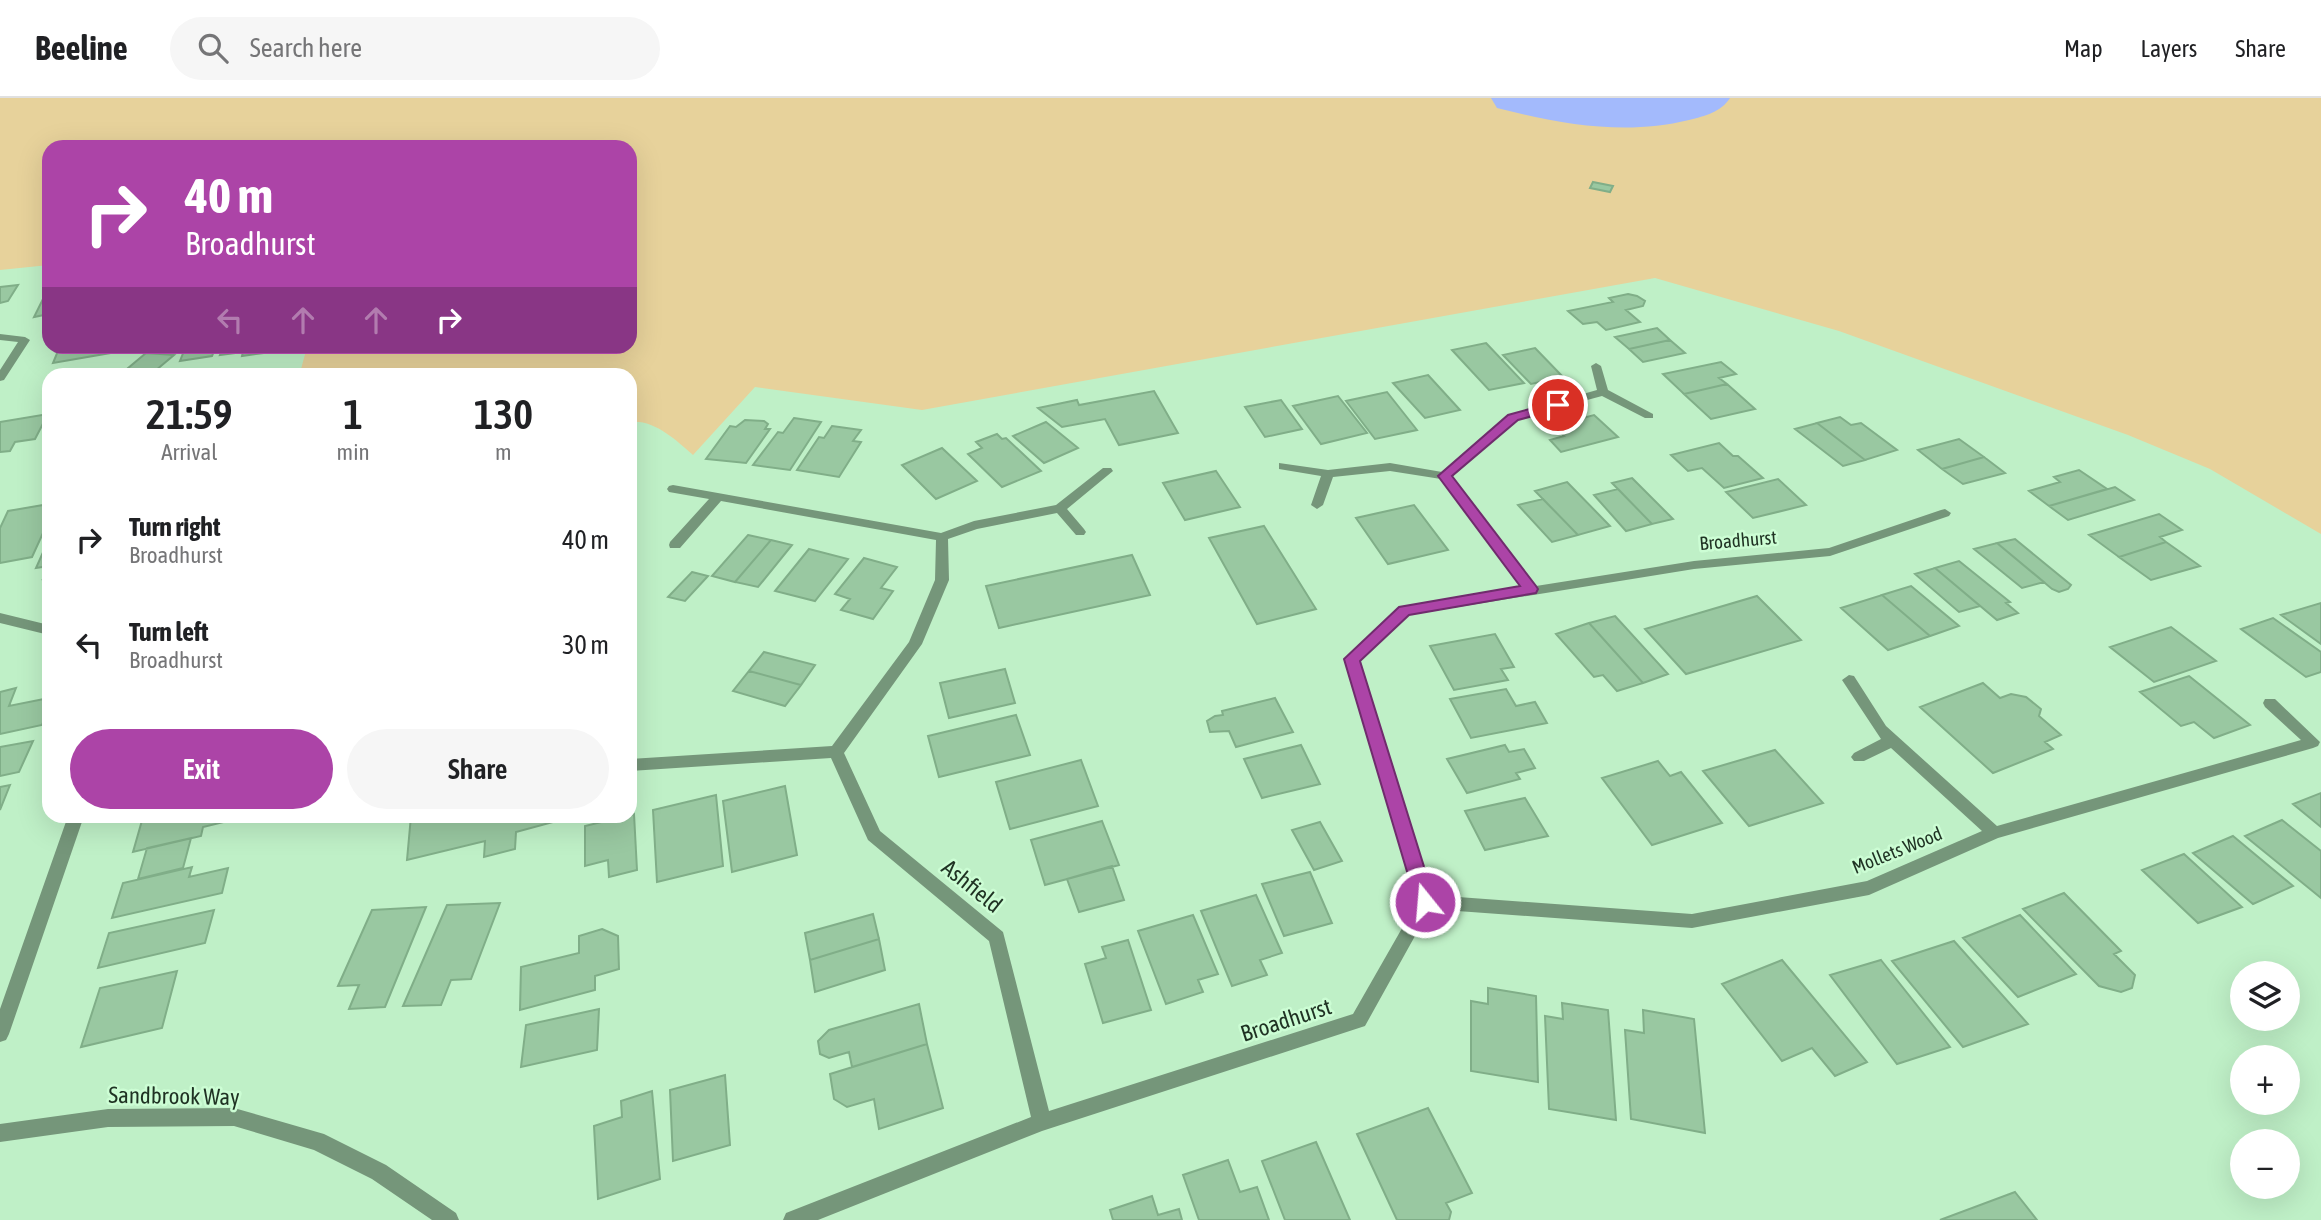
<!DOCTYPE html>
<html lang="en">
<head>
<meta charset="utf-8">
<style>
	body { margin:0; font-family:"Asap Condensed",sans-serif; background:#f6f6f6; color:#202124; height:100vh; display:flex; flex-direction:column; font-size:26px; white-space:nowrap }
	* { box-sizing:border-box; margin:0 }
	p { font-size:23px; color:#757577 }
	.icon { flex:none; width:38px; height:38px; fill:none; stroke:currentColor; stroke-width:2; stroke-linecap:round; stroke-linejoin:round }
	.map { position:relative; flex:1; overflow:hidden }
	.drawer { position:absolute; left:42px; top:270px; width:595px; height:455px; display:flex; flex-direction:column; background:#fff; border-radius:21px; box-shadow:0 7px 28px #0002 }
	.drawer>* { flex:none }
	.top-card { position:absolute; left:42px; top:42px; width:595px; height:214px; border-radius:21px; box-shadow:0 7px 28px #0002; background:#ac44a7; color:#fff; overflow:hidden }
	.buttons { position:absolute; left:2230px; top:863px; display:grid; gap:14px }
	.buttons a { display:grid; place-items:center; width:70px; height:70px; border-radius:50%; background:#fff; box-shadow:0 7px 28px #0002; font-size:35px }
	.pin { position:absolute; display:grid; place-items:center; width:60px; height:60px; color:#fff; margin:-30px; border:4px solid #fff; border-radius:50%; box-shadow:0 2px 7px #0007 }
	.me { position:absolute; width:77px; margin:-38px; rotate:343deg; stroke-linejoin:round; filter:drop-shadow(0 0 5px #0008) }
	.turn { display:flex; align-items:center; gap:24px; height:147px; padding:0 28px; font-size:32px }
	.turn .icon { width:91px; height:91px; stroke-width:2.5 }
	.turn b { display:block; font-size:49px; line-height:60px }
	.lanes { display:flex; align-items:center; height:66px; padding:0 28px; background:#0003; justify-content:center; gap:35px; direction:ltr }
	.lanes .off { opacity:.35 }
	.eta { display:flex; justify-content:space-evenly; align-items:center; height:119px; text-align:center }
	.eta b { font-size:42px; font-weight:600; line-height:49px }
	.action { display:flex; gap:14px; margin-top:auto; padding:14px 28px }
	.action a { flex:1; height:80px; border-radius:42px; background:#ac44a7; color:#fff; font-size:28px; font-weight:600; line-height:80px; text-align:center }
	.action a+a { background:#f6f6f6; color:#202124 }
	ul { padding:0; list-style:none }
	li { display:flex; align-items:center; gap:21px; height:105px; padding:0 28px }
	li div { flex:1 }
	li b { display:block; font-size:26px }
	li em { font-style:normal }
	header { display:flex; align-items:center; gap:42px; box-sizing:border-box; height:98px; padding:0 35px; background:#fff; border-bottom:2px solid #e0e0e0 }
	header strong { font-size:33px }
	nav { display:flex; gap:38px; margin-inline-start:auto; font-size:24px }
	.search { width:490px; height:63px; background:#f6f6f6; display:flex; align-items:center; gap:18px; box-sizing:border-box; padding:0 24px; border-radius:38px; color:#757577; font-size:26px }
	.map>svg:first-child { display:block }
</style>
</head>
<body>
<header>
<strong>Beeline</strong>
<div class="search"><svg class="icon" aria-label="search" viewBox="0 0 24 24"><circle cx="10" cy="10" r="6"/><path d="M15 15l6 6"/></svg>Search here</div>
<nav><a>Map</a><a>Layers</a><a>Share</a></nav>
</header>
<div class="map">
<svg width="2321" height="1122" viewBox="0 0 2321 1122">
	<rect width="100%" height="100%" fill="#bff0c7"/>
	<!-- green -->
	<path fill="#e7d29b" d="M0,0H1514C1561,11 1636,26 1682,12C1691,9 1699,4 1707,0H2321V436L2210,371L2128,337L1839,233L1655,180L922,312L755,289L693,357C676,342 654,321 630,324V276H295L301,271L307,249L630,248V49H49V167L0,172Z"/>
	<g fill="none" stroke-linecap="round" stroke-linejoin="round">
		<!-- river -->
		<path fill="#a3bafc" fill-rule="evenodd" d="M1491,0H1730C1721,14 1705,18 1689,22C1624,38 1561,26 1497,10Z"/>
	</g>
	<!-- building -->
	<path fill="#99c8a1" stroke="#80ae88" stroke-width="2" d="M1593,84L1613,88L1610,94L1590,90Z
		M18,187L8,203L0,205V189Z
		M49,189V216L34,219Z
		M1628,196L1637,198L1645,203L1643,208L1626,212L1640,224L1606,232L1597,224L1583,226L1568,213L1613,204L1609,200Z
		M1657,230L1670,242L1629,251L1615,239Z
		M1670,242L1685,255L1643,264L1629,251Z
		M1486,245L1524,285L1489,292L1452,252Z
		M60,248H119L116,254L53,265Z
		M186,248H216L212,258L180,263Z
		M224,248H273L271,254L242,258L243,254L220,257Z
		M1535,250L1563,279L1531,286L1503,257Z
		M146,255L174,257L155,273L127,271Z
		M1721,264L1736,276L1719,280L1727,286L1684,296L1663,276Z
		M1428,277L1460,312L1425,320L1393,285Z
		M1727,286L1755,311L1711,321L1684,296Z
		M1154,293L1178,335L1119,347L1105,321L1062,329L1038,310L1077,302L1079,307Z
		M1387,294L1417,332L1375,341L1346,303Z
		M1338,298L1367,335L1321,346L1293,308Z
		M1281,302L1302,331L1265,339L1245,309Z
		M48,316L35,341L15,344L10,353L0,354V324Z
		M1594,317L1618,339L1561,354L1550,342L1564,338L1553,328Z
		M1840,319L1851,327L1861,325L1897,352L1865,362L1817,325Z
		M794,320L821,324L790,372L753,367L778,334L783,335Z
		M745,322L764,323L768,326L765,331H770L746,365L706,361L730,328L736,329Z
		M1046,324L1078,350L1044,365L1013,338Z
		M1817,325L1865,362L1843,368L1795,331Z
		M832,328L861,332L853,343L861,344L839,379L797,372L819,339L824,340Z
		M997,336L1002,341L1006,340L1041,373L1002,389L968,356L982,350L976,344Z
		M1959,341L1984,359L1942,371L1918,352Z
		M1719,345L1733,358H1738L1763,380L1724,390L1702,370L1688,373L1671,357Z
		M942,350L977,383L936,401L902,367Z
		M1984,359L2005,375L1963,386L1942,371Z
		M2079,372L2107,391L2049,408L2029,393L2060,384L2054,379Z
		M1216,373L1240,409L1185,422L1163,385Z
		M1632,380L1673,421L1652,426L1612,385Z
		M1778,381L1806,407L1753,420L1726,394Z
		M1567,384L1610,428L1578,437L1535,393Z
		M2115,389L2134,402L2068,422L2049,408Z
		M1618,391L1652,426L1626,433L1594,397Z
		M1543,401L1578,437L1552,444L1518,407Z
		M49,406V422L32,459L0,465V430L8,413Z
		M1414,407L1448,452L1388,466L1356,420Z
		M2159,416L2182,432L2160,439L2166,444L2119,459L2089,437Z
		M1264,428L1316,511L1257,526L1209,440Z
		M748,437L771,442L735,484L712,478Z
		M49,441V480L43,481L49,468L36,470Z
		M2015,441L2071,487L2068,491L2059,494L2052,491L1997,445Z
		M771,442L792,447L758,489L735,484Z
		M2166,444L2200,468L2151,482L2119,459Z
		M1997,445L2044,484L2022,490L1974,451Z
		M809,451L848,461L815,503L775,493Z
		M1132,457L1150,497L999,530L986,488Z
		M864,460L897,469L881,490L893,493L873,521L841,512L850,501L835,496Z
		M1959,463L2010,504L2006,505L2018,515L1997,522L1935,470Z
		M1935,470L1980,508L1959,514L1915,476Z
		M692,474L708,478L685,503L668,499Z
		M1911,488L1959,528L1930,538L1882,497Z
		M1882,497L1930,538L1888,552L1841,510Z
		M1757,498L1801,542L1686,576L1645,531Z
		M2321,505V546L2281,517Z
		M1615,518L1668,576L1643,585L1589,525Z
		M2273,520L2321,554V574L2306,579L2241,531Z
		M1589,525L1643,585L1617,593L1603,577L1594,579L1556,536Z
		M2171,529L2216,563L2154,584L2110,549Z
		M1495,536L1514,569L1501,571L1508,582L1454,592L1430,548Z
		M764,554L815,567L801,587L749,573Z
		M1005,571L1015,605L949,620L940,585Z
		M749,573L801,587L785,608L733,593Z
		M2189,578L2250,627L2214,640L2194,624L2181,628L2140,594Z
		M1983,585L2000,600L2011,596L2026,599L2041,611L2039,618L2061,637L2045,644L2053,651L1993,675L1920,609Z
		M16,590L9,608L49,600V611L42,627L0,636V594Z
		M1506,591L1516,608L1535,604L1547,625L1471,640L1450,601Z
		M1275,600L1293,634L1236,649L1229,633L1210,634L1207,623L1215,618L1223,617L1222,613Z
		M1016,617L1030,657L939,679L928,638Z
		M33,643L19,674L0,678V649Z
		M1301,647L1320,686L1262,700L1244,661Z
		M1505,647L1509,654L1524,651L1535,670L1516,675L1520,681L1467,695L1447,661Z
		M1775,652L1823,705L1749,728L1703,673Z
		M1081,662L1098,708L1010,731L996,684Z
		M1658,663L1670,678L1681,674L1722,725L1652,747L1602,680Z
		M10,687L0,712V689Z
		M785,688L797,757L732,774L723,703Z
		M2321,695V729L2293,706Z
		M716,697L723,768L657,784L653,712Z
		M1525,700L1548,738L1485,752L1465,713Z
		M634,716L637,772L609,779L608,762L585,768V728Z
		M229,718L228,723L203,729L201,738L133,754L143,719Z
		M411,718H553V724L516,734L515,751L484,759L485,743L407,762Z
		M2282,722L2321,753V800L2245,738Z
		M1102,723L1119,767L1045,787L1031,742Z
		M1320,724L1342,763L1314,772L1292,732Z
		M2233,738L2293,788L2253,806L2193,755Z
		M191,740L183,770L138,781L147,750Z
		M2184,756L2242,809L2198,825L2142,772Z
		M1112,768L1124,802L1079,814L1067,781Z
		M192,769L189,779L228,770L222,795L112,820L123,785Z
		M1310,774L1332,825L1284,838L1262,786Z
		M2064,795L2121,853L2114,856L2135,877L2132,890L2121,894L2099,888L2023,811Z
		M1256,797L1282,855L1260,862L1267,877L1232,888L1201,813Z
		M500,805L471,881L451,882L441,907L403,908L447,807Z
		M426,809L385,909L349,911L359,887L338,888L372,812Z
		M214,812L205,845L98,870L109,835Z
		M873,816L879,841L810,862L805,835Z
		M1193,817L1218,876L1198,882L1203,894L1166,906L1138,833Z
		M2020,817L2076,876L2018,899L1963,840Z
		M602,831L618,838L619,871L595,878V892L520,912L521,869L579,855V838Z
		M879,841L885,872L815,894L810,862Z
		M1128,842L1151,912L1103,925L1085,866L1106,860L1102,849Z
		M1954,843L2028,926L1963,949L1892,863Z
		M1782,862L1867,964L1835,978L1812,950L1782,963L1722,886Z
		M1881,862L1950,949L1897,966L1830,877Z
		M177,873L162,930L81,949L100,890Z
		M1488,890L1536,898L1538,984L1471,973V903L1488,906Z
		M1562,905L1608,912L1616,1022L1549,1011L1545,918L1563,921Z
		M919,906L927,946L852,969L849,954L829,960L820,956L818,943L829,932Z
		M599,911L597,952L521,969L526,927Z
		M1643,912L1694,921L1705,1035L1631,1021L1625,932L1644,935Z
		M927,946L943,1010L879,1031L874,1001L847,1009L834,1001L830,976Z
		M725,977L730,1047L673,1063L670,992Z
		M652,993L660,1081L598,1101L594,1028L622,1019L621,1003Z
		M1428,1010L1472,1095L1446,1105L1451,1114L1449,1122H1397L1357,1036Z
		M1316,1044L1350,1122H1285L1262,1063Z
		M1228,1062L1240,1094L1257,1089L1269,1122H1199L1183,1077Z
		M2015,1094L2037,1122H1940Z
		M1152,1098L1158,1117L1179,1111L1182,1122H1113L1110,1112Z"/>
	<g fill="none" stroke-linecap="round" stroke-linejoin="round">
		<!-- minor -->
		<path fill="#75967a" fill-rule="evenodd" d="M0,236L25,239L30,242L4,282L0,283V272L18,244L0,242Z
			M1596,265L1601,268L1608,292L1653,316V320H1645L1602,298L1517,321L1452,379L1536,488L1694,463L1829,450L1941,412L1945,411L1951,415L1949,418L1830,458L1694,471L1409,517L1359,562L1431,797L1692,816L1867,783L1982,733L1891,650L1864,663H1854L1851,659L1854,655L1881,641L1842,582L1849,577L1854,578L1886,628L1997,728L2301,642L2265,609L2263,605L2265,601H2275L2320,644L2318,648L2313,650L1998,740L1869,797L1692,830L1430,811L1365,928L1042,1033L818,1122H783L786,1115L1031,1019L989,843L868,742L831,660L630,673V661L832,648L909,544L935,482L936,442L721,403L680,450H670L669,447L670,444L709,401L669,394L667,391L669,388L673,387L941,435L974,423L1056,407L1103,370H1111L1113,373L1067,411L1084,431L1086,434L1084,437H1076L1057,415L977,431L948,441L949,482L922,546L844,655L880,733L1003,834L1049,1013L1353,916L1417,804L1345,561L1400,510L1523,490L1441,381L1390,373L1333,379L1323,407L1317,411L1311,407L1321,378L1279,371V365L1328,372L1390,365L1442,374L1509,317L1597,292L1591,268Z
			M0,515L49,527V537L0,525Z
			M68,718H84L9,936L6,942L0,944V911Z
			M234,1010L324,1036L386,1067L456,1115L459,1122H432L372,1081L314,1052L234,1028L108,1029L0,1044V1026L108,1011Z"/>
	</g>
	<!-- route -->
	<path fill="#ac44a7" stroke="#702c6d" stroke-width="2" d="M1558,303L1564,307L1563,310L1518,322L1452,378L1536,488L1538,491L1536,495L1409,517L1360,563L1435,804L1432,810L1425,813L1419,810L1416,804L1344,561L1399,509L1520,488L1438,378L1508,317Z"/>
	<g text-anchor="middle" stroke-width="5" stroke-linejoin="round" paint-order="stroke">
		<!-- street labels -->
		<g font-size="19" fill="#1f3223" stroke="#ccfdd4">
			<text transform="translate(1738 442) rotate(-5)" y="7">Broadhurst</text>
			<text transform="translate(1897 752) rotate(-22)" y="7">Mollets Wood</text>
		</g>
		<!-- near-street labels -->
		<g font-size="23" fill="#1f3223" stroke="#ccfdd4">
			<text transform="translate(972 788) rotate(39)" y="8">Ashfield</text>
			<text transform="translate(1286 922) rotate(-18)" y="8">Broadhurst</text>
			<text transform="translate(174 998) rotate(1)" y="8">Sandbrook Way</text>
		</g>
	</g>
</svg>
<div class="buttons">
<a><svg class="icon" aria-label="layers" viewBox="0 0 24 24"><path d="M12 4l9 5-9 5-9-5zM3 14l9 5 9-5"/></svg></a>
<a>+</a>
<a>−</a>
</div>
<div class="pin" style="left:1558px;top:307px;background:#d93025"><svg class="icon" aria-label="arrive" viewBox="0 0 24 24"><path d="M6 21V4h12l-3 4 3 4H6"/></svg></div>
<svg class="me" style="left:1425px;top:804px" viewBox="-20 -20 40 40"><circle r="17" fill="#ac44a7" stroke="#fff" stroke-width="3"/><path d="M0-11L8 9 0 5-8 9z" fill="#fff"/></svg>
<div class="top-card">
<div class="turn"><svg class="icon" aria-label="right" viewBox="0 0 24 24"><path d="M7 20v-9h11M14 6l5 5-5 5"/></svg><div><b>40 m</b>Broadhurst</div></div>
<div class="lanes"><svg class="icon off" aria-label="left" viewBox="0 0 24 24"><path d="M17 20v-9H6M10 6l-5 5 5 5"/></svg><svg class="icon off" aria-label="ahead" viewBox="0 0 24 24"><path d="M12 20V5M6 11l6-6 6 6"/></svg><svg class="icon off" aria-label="ahead" viewBox="0 0 24 24"><path d="M12 20V5M6 11l6-6 6 6"/></svg><svg class="icon" aria-label="right" viewBox="0 0 24 24"><path d="M7 20v-9h11M14 6l5 5-5 5"/></svg></div>
</div>
<section class="drawer">
<div class="eta">
<div><b>21:59</b><p>Arrival</p></div>
<div><b>1</b><p>min</p></div>
<div><b>130</b><p>m</p></div>
</div>
<ul>
<li><svg class="icon" aria-label="right" viewBox="0 0 24 24"><path d="M7 20v-9h11M14 6l5 5-5 5"/></svg><div><b>Turn right</b><p>Broadhurst</p></div><em>40 m</em></li>
<li><svg class="icon" aria-label="left" viewBox="0 0 24 24"><path d="M17 20v-9H6M10 6l-5 5 5 5"/></svg><div><b>Turn left</b><p>Broadhurst</p></div><em>30 m</em></li>
</ul>
<div class="action"><a>Exit</a><a>Share</a></div>
</section>
</div>
</body>
</html>
